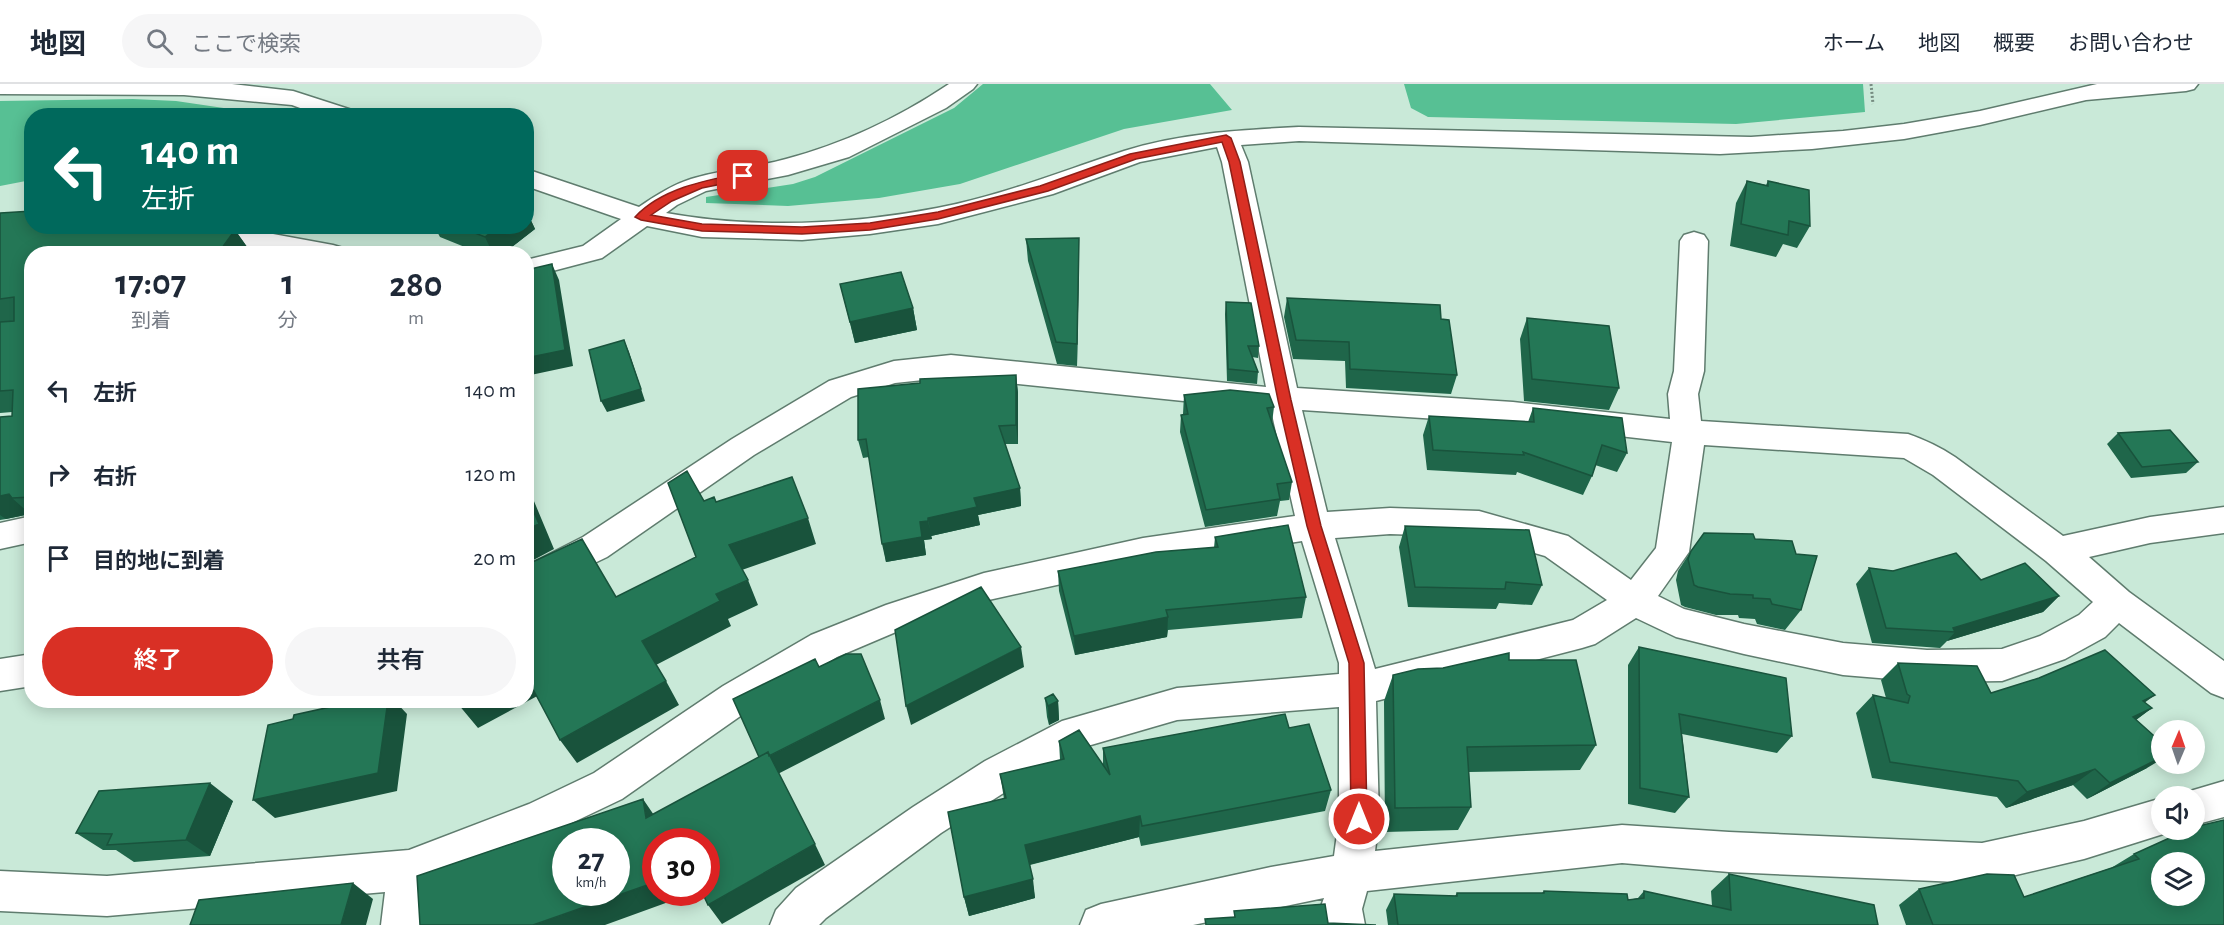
<!DOCTYPE html>
<html lang="ja">
<head>
<meta charset="utf-8">
<style>
	body { margin:0; font-family:"Alegreya Sans","Noto Sans JP",sans-serif; background:#f6f6f7; color:#1f2937; height:100vh; display:flex; flex-direction:column; font-size:22px; white-space:nowrap }
	* { box-sizing:border-box; margin:0 }
	p { font-size:20px; color:#747a83 }
	.icon { flex:none; width:33px; height:33px; fill:none; stroke:currentColor; stroke-width:2; stroke-linecap:round; stroke-linejoin:round }
	.map { position:relative; flex:1; overflow:hidden }
	.drawer { position:absolute; left:24px; top:162px; width:510px; height:462px; display:flex; flex-direction:column; background:#fff; border-radius:24px; box-shadow:0 3px 15px #0003 }
	.drawer>* { flex:none }
	.top-card { position:absolute; left:24px; top:24px; width:510px; height:126px; border-radius:24px; box-shadow:0 3px 15px #0003; background:#00695c; color:#fff; overflow:hidden }
	.needle { width:39px; rotate:2deg }
	.buttons { position:absolute; left:2151px; top:636px; display:grid; gap:12px }
	.buttons a { display:grid; place-items:center; width:54px; height:54px; border-radius:50%; background:#fff; box-shadow:0 3px 15px #0003; font-size:30px }
	.speed { position:absolute; left:552px; top:744px; display:flex; gap:12px; font-size:30px; font-weight:700; text-align:center }
	.speed>* { display:grid; place-content:center; width:78px; height:78px; border-radius:50%; background:#fff; box-shadow:0 3px 15px #0003; line-height:1 }
	.speed small { font-size:15px; font-weight:400 }
	.speed .limit { border:9px solid #d22; background:#fff; color:#111 }
	.pin { position:absolute; display:grid; place-items:center; width:51px; height:51px; color:#fff; margin:-26px; border-radius:12px; box-shadow:0 3px 9px #0006 }
	.me { position:absolute; width:66px; margin:-33px; rotate:0deg; stroke-linejoin:round; filter:drop-shadow(0 0 4px #0008) }
	.turn { display:flex; align-items:center; gap:21px; height:126px; padding:0 18px; font-size:27px }
	.turn .icon { width:78px; height:78px; stroke-width:2.5 }
	.turn b { display:block; font-size:42px; line-height:51px }
	.eta { display:flex; justify-content:space-evenly; align-items:center; height:102px; text-align:center }
	.eta b { font-size:36px; font-weight:600; line-height:42px }
	.button { display:flex; gap:12px; margin-top:auto; padding:12px 18px }
	.button a { flex:1; height:69px; border-radius:36px; background:#d93025; color:#fff; font-size:24px; font-weight:600; line-height:69px; text-align:center }
	.button a+a { background:#f6f6f7; color:#1f2937 }
	ul { padding:0; list-style:none }
	li { display:flex; align-items:center; gap:18px; height:84px; padding:0 18px }
	li div { flex:1 }
	li b { display:block; font-size:22px }
	li em { font-style:normal }
	header { display:flex; align-items:center; gap:36px; box-sizing:border-box; height:84px; padding:0 30px; background:#fff; border-bottom:2px solid #e0e1e3 }
	header strong { font-size:28px }
	nav { display:flex; gap:33px; margin-inline-start:auto; font-size:21px }
	.search { width:420px; height:54px; background:#f6f6f7; display:flex; align-items:center; gap:15px; box-sizing:border-box; padding:0 21px; border-radius:33px; color:#747a83; font-size:22px }
	.map>svg:first-child { display:block }
</style>
</head>
<body>
<header>
<strong>地図</strong>
<div class="search"><svg class="icon" aria-label="search" viewBox="0 0 24 24"><circle cx="10" cy="10" r="6"/><path d="M15 15l6 6"/></svg>ここで検索</div>
<nav><a>ホーム</a><a>地図</a><a>概要</a><a>お問い合わせ</a></nav>
</header>
<div class="map">
<svg width="2224" height="841" viewBox="0 0 2224 841">
	<rect width="100%" height="100%" fill="#c9e9d8"/>
	<!-- forest -->
	<path fill="#57c094" d="M983,0H1210L1232,26L1124,45L960,100L879,114L788,122L706,119V113L793,100L815,93L954,24Z
		M1404,0H1863L1865,28L1736,40L1428,33L1411,24Z
		M133,15L176,17L272,31L32,32L31,96L0,102V17Z"/>
	<g fill="none" stroke-linecap="round" stroke-linejoin="round">
		<!-- minor casing -->
		<g stroke="#5f7c6e" stroke-width="3">
			<path id="minor" d="M0,0H232L293,7L355,27L358,32H322L292,21L184,11L0,10Z
				M949,0H977L973,5L946,24L849,73L788,91L706,107L677,121L666,129C754,145 849,141 937,124C1001,112 1062,87 1124,67C1180,49 1241,46 1299,43L1751,53L1843,47L1904,40L1980,27L2097,0H2198L2194,5L2186,7L2086,16L1980,41L1904,55L1812,65L1720,70L1299,57L1241,61L1248,78L1297,304L1513,318L1670,335L1668,310L1674,287L1680,157L1684,151L1694,148L1704,151L1708,157L1704,287L1698,310L1701,337L1908,350C1925,356 1940,363 1955,373L2063,452L2150,433L2224,423V449L2150,459L2089,473L2129,508L2224,577V614L2211,609L2119,539L2105,553L2065,575L2002,597L1927,598L1843,591L1744,570L1676,553L1636,534L1595,560L1582,564L1376,617L1379,735L1375,767L1622,741L1729,748L1982,759L2084,737L2162,714V746H2176L2084,775L1982,799L1729,788L1622,779L1367,807L1362,825L1365,841H1323L1320,825L1324,814L1193,841H1080L1086,826L1101,820L1271,783L1334,772L1339,735V623L1177,636L1084,663L1013,703L941,749L826,834L819,841H770L776,826L796,804L913,723L985,677L1062,637L1177,604L1339,590V579L1302,457L1143,482L984,517L910,542L837,573L749,626L622,715L557,746L428,798L423,841H381L385,808L107,832L0,827V787L107,792L409,766L529,720L594,689L723,602L811,551L886,521L984,489L1143,454L1295,432L1271,326L951,293L895,299L851,313L754,371L607,473L526,512V482L583,453L732,355L829,297L894,277L951,271L1266,303L1222,78L1217,63L1140,78L1053,110L938,140L870,150L802,156L702,153L647,142L602,174L526,194V176L583,162L621,135L526,102V85L639,123C655,112 672,101 691,95C722,85 755,84 786,75C843,60 900,33 949,0ZM1302,326L1513,340L1672,358L1656,464L1631,496L1568,452L1479,427L1390,424L1327,428ZM1704,361L1904,374L1933,391L2046,477L2093,518L2079,531L2040,552L2002,565L1927,566L1843,559L1744,540L1684,525L1658,512L1689,468ZM1390,450L1479,453L1545,472L1607,516L1573,536L1375,585L1335,454Z
				M146,142H229L333,161L343,164L346,170H282L150,148Z
				M32,432V458L0,465V439Z
				M32,570V602L0,607V575Z
				M2224,697V733L2194,741V712H2179L2180,710Z"/>
		</g>
		<!-- path -->
		<path stroke="#768c81" stroke-width="3" stroke-dasharray="2 2" stroke-linecap="butt" d="M1871,0L1873,20"/>
		<!-- minor -->
		<use href="#minor" fill="#fff" fill-rule="evenodd"/>
	</g>
	<!-- wall -->
	<path fill="#1f664a" d="M1747,97L1766,101L1768,97L1810,142L1797,164L1783,160L1776,173L1730,162L1736,119Z
		M526,126L535,145L503,170H482L440,153L434,142H526Z
		M0,129L32,142H198L200,145L235,146L250,167L249,168H266L268,170H32V432L30,430L6,435L0,436V333L12,332V328L0,329Z
		M1079,154V176L1077,282L1057,280L1028,177L1026,155Z
		M840,200L913,224L917,246L855,259Z
		M1287,214L1441,235L1457,291L1451,310L1346,304L1345,277L1293,275L1284,233Z
		M1226,218L1259,262L1258,274L1252,273L1258,288L1257,300L1227,297L1225,230Z
		M1527,234L1619,304L1609,326L1524,317L1520,255Z
		M1016,291L1018,309V360H1005L1020,404L1021,422L978,431L980,441L931,452L932,455L924,456L926,471L886,478L869,373L863,374L858,356L920,299Z
		M1184,311L1274,323L1272,339L1292,398L1289,416L1280,417L1277,432L1205,443L1180,348L1181,331L1183,330Z
		M1533,324L1627,369L1617,388L1595,381L1592,392L1583,411L1517,388L1516,391L1427,386L1423,351L1429,332L1528,338Z
		M2118,349L2198,378L2186,389L2131,394L2107,360Z
		M1405,442L1542,501L1532,521L1499,519L1496,525L1408,523L1399,463Z
		M1215,453L1306,513L1302,534L1168,546L1167,553L1075,571L1059,507L1058,487L1214,464Z
		M1755,455L1801,526L1785,546L1757,540L1755,535L1739,534L1738,531H1716L1685,523L1681,521L1676,496L1678,487L1691,467Z
		M1869,484L1981,496L2059,512L2043,528L1947,557L1940,564L1872,559L1856,500Z
		M1639,563L1792,652L1777,669L1682,650L1689,713L1675,729L1628,720V581Z
		M1509,576L1596,661L1580,686L1469,688L1471,723L1458,746L1385,748L1384,617L1393,591Z
		M1898,579L1991,609L2145,619L2152,624L2136,636L2147,684L2087,715L2073,701L2006,724L1997,713L1872,694L1856,629L1873,611L1886,614L1881,596Z
		M1045,614L1058,617L1059,636L1049,641L1047,633Z
		M1289,644L1331,706L1325,727L1141,762L1139,753L1030,781L1035,814L969,832L964,813L1004,715L1000,690L1060,676L1059,657L1103,681V664Z
		M233,717L210,772L134,778L116,766H103L76,749Z
		M2134,770L2224,841H1906L1899,821L1919,805L2024,813L2111,784Z
		M1729,790L1878,841H1388L1386,826L1394,810L1455,812L1457,809H1542L1544,807L1628,816L1638,814L1644,807L1712,822L1711,807Z"/>
	<!-- shaded-wall -->
	<path fill="#19533c" d="M526,126L535,145L503,170H493L485,153L499,142H526Z
		M193,142H198L211,160L191,145Z
		M235,146L250,167L248,170L219,168Z
		M1079,154V176L1077,282V260Z
		M552,180L559,196L573,282L526,292V274Z
		M913,224L917,246L855,259L850,238Z
		M624,256L629,268L645,317L607,328L601,317Z
		M1016,291L1018,309V360L1016,341Z
		M526,402L531,410L554,465L526,480Z
		M1020,404L1021,422L978,431L980,441L931,452L928,434L974,414Z
		M9,410L12,414L30,430L6,435L0,431V412Z
		M808,434L816,460L739,487L729,461Z
		M928,437L932,455L924,456L926,471L886,478L882,460L920,438Z
		M748,496L758,521L728,535L731,542L656,581L642,557L716,510Z
		M2059,512L2043,528L1947,557L1955,548L1953,544Z
		M1168,533L1167,553L1075,571L1074,552Z
		M1021,563L1024,583L911,641L906,622Z
		M526,590L541,610L478,644L458,620L465,616H526Z
		M666,597L679,621L577,679L560,656Z
		M2155,611L2132,628L2143,617Z
		M388,616H394L407,630L397,707L275,734L253,716Z
		M432,616H447L437,622Z
		M880,616L885,635L770,694L761,676Z
		M1058,617L1059,636L1049,641L1048,622Z
		M2152,624L2129,641L2133,633Z
		M2162,673V675L2147,684L2087,715L2110,699Z
		M2095,685L2073,701L2006,724L2027,708Z
		M210,699L233,717L210,772L186,756Z
		M643,715L658,737L646,734Z
		M1140,732L1139,753L1028,781L1025,761Z
		M815,760L825,781L722,840L708,821Z
		M1033,795L1035,814L969,832L964,813Z
		M656,798V808H696L605,841H533Z
		M353,799L373,815L366,841H341Z"/>
	<!-- building -->
	<path fill="#247756" stroke="#19533c" stroke-width="1.5" fill-rule="evenodd" d="M1747,97L1768,102V97L1809,106L1810,142L1789,137L1788,151L1741,140Z
		M32,127V142H193L191,145L235,146L219,168H266L265,170H32V413L12,414L9,410L0,412V333L12,332L13,306L0,307V238L14,237V213L0,215V129Z
		M457,142H499L485,153Z
		M1079,154L1077,260L1056,258L1026,155Z
		M552,180L565,266L526,274V186Z
		M901,188L913,224L850,238L840,200Z
		M1287,214L1440,221L1441,235L1449,236L1457,291L1350,285L1349,258L1296,256Z
		M1226,218L1251,219L1259,262H1248L1258,288L1228,285Z
		M1527,234L1609,242L1619,304L1532,295Z
		M624,256L641,305L601,317L589,266Z
		M1016,291V341L999,342L1020,404L974,414L977,423L928,434V437L920,438L922,453L882,460L866,355L858,356V305L920,299V295Z
		M1230,306L1269,310L1274,323L1267,324L1292,398L1277,400L1280,415L1206,426L1181,331L1188,330L1184,311Z
		M1533,324L1622,334L1627,369L1602,361L1592,392L1523,368L1524,371L1433,366L1429,332L1534,338Z
		M2170,346L2198,378L2142,383L2118,349Z
		M687,387L704,417L714,413L716,418L792,393L808,434L729,461L748,496L716,510L720,517L642,557L666,597L560,656L526,592V481L582,455L616,513L696,473L668,399Z
		M526,410L539,440L526,446Z
		M1288,441L1306,513L1166,526L1168,533L1074,552L1058,487L1156,468L1218,463L1215,453Z
		M1405,442L1529,446L1542,501L1506,498L1505,505L1415,503Z
		M1704,449L1753,450L1755,455L1792,457L1796,470L1817,472L1801,526L1772,520L1770,515L1753,514V511L1730,510L1698,503L1694,501L1688,475L1691,467Z
		M1956,469L1981,496L2025,479L2059,512L1953,544L1955,548L1886,544L1869,484L1893,487Z
		M981,503L1021,563L906,622L895,546Z
		M1639,563L1786,594L1792,652L1679,630L1689,713L1640,704Z
		M2105,566L2155,611L2143,617L2152,624L2133,633L2162,659V673L2110,699L2095,685L2027,708L2018,697L1890,678L1873,611L1908,619L1910,612L1907,610L1898,579L1977,582L1991,609L2039,594Z
		M1509,569V576H1576L1596,661L1467,663L1471,723L1395,724L1393,591L1418,585L1443,584Z
		M846,570H861L880,616L769,672L768,668L759,673L733,615L815,575L819,583Z
		M1053,610L1058,617L1048,622L1045,614Z
		M362,616H388L378,689L253,716L268,641L293,635L294,631Z
		M456,616H465L458,620Z
		M1285,630L1289,644L1309,640L1331,706L1142,742L1140,732L1025,761L1033,795L964,813L948,728L1006,714L1000,690L1064,675L1059,657L1079,646L1110,691L1103,664Z
		M768,668L815,760L708,821L702,808H706V758H656V798L533,841H420L417,792L643,715L646,734ZM566,758H616V808H566Z
		M210,699L186,756L107,761L112,750L76,749L99,707Z
		M2224,736V841H1933L1919,805L1987,790L2014,791L2024,813L2139,775L2134,770L2187,746H2194V743ZM2162,778H2194V812H2162Z
		M1729,790L1874,821L1878,841H1398L1394,810L1457,812V809H1544V807L1627,810L1628,816L1644,814V807L1731,826Z
		M353,799L341,841H190L199,816Z
		M1325,820L1328,839L1376,841H1206L1205,835L1235,833L1234,827Z"/>
	<!-- route -->
	<path fill="#d93025" stroke="#8d1f18" stroke-width="1.5" d="M1226,51L1231,54L1240,78L1291,316L1321,442L1364,579L1367,735L1365,741L1359,743L1353,741L1351,735L1349,579L1307,442L1278,316L1229,78L1222,58L1136,75L1048,107L938,135L870,146L802,150L702,147L641,136L635,133C662,104 707,96 743,89L747,90V95L702,104L672,117L651,131L702,140L802,143L870,139L938,128L1040,102L1130,70Z"/>
</svg>
<div class="buttons">
<a><svg class="needle" viewBox="-14 -14 28 28"><path d="M0-13l5 13h-10z" fill="#e53935"/><path d="M0 13l5-13h-10z" fill="#747a83"/></svg></a>
<a><svg class="icon" aria-label="sound" viewBox="0 0 24 24"><path d="M4 9h4l5-4v14l-5-4H4zM17 9q2 3 0 6"/></svg></a>
<a><svg class="icon" aria-label="layers" viewBox="0 0 24 24"><path d="M12 4l9 5-9 5-9-5zM3 14l9 5 9-5"/></svg></a>
</div>
<div class="speed"><div>27<small>km/h</small></div><div class="limit">30</div></div>
<div class="pin" style="left:743px;top:92px;background:#d93025"><svg class="icon" aria-label="arrive" viewBox="0 0 24 24"><path d="M6 21V4h12l-3 4 3 4H6"/></svg></div>
<svg class="me" style="left:1359px;top:735px" viewBox="-20 -20 40 40"><circle r="17" fill="#d93025" stroke="#fff" stroke-width="3"/><path d="M0-11L8 9 0 5-8 9z" fill="#fff"/></svg>
<div class="top-card">
<div class="turn"><svg class="icon" aria-label="left" viewBox="0 0 24 24"><path d="M17 20v-9H6M10 6l-5 5 5 5"/></svg><div><b>140 m</b>左折</div></div>
</div>
<section class="drawer">
<div class="eta">
<div><b>17:07</b><p>到着</p></div>
<div><b>1</b><p>分</p></div>
<div><b>280</b><p>m</p></div>
</div>
<ul>
<li><svg class="icon" aria-label="left" viewBox="0 0 24 24"><path d="M17 20v-9H6M10 6l-5 5 5 5"/></svg><div><b>左折</b></div><em>140 m</em></li>
<li><svg class="icon" aria-label="right" viewBox="0 0 24 24"><path d="M7 20v-9h11M14 6l5 5-5 5"/></svg><div><b>右折</b></div><em>120 m</em></li>
<li><svg class="icon" aria-label="arrive" viewBox="0 0 24 24"><path d="M6 21V4h12l-3 4 3 4H6"/></svg><div><b>目的地に到着</b></div><em>20 m</em></li>
</ul>
<div class="button"><a>終了</a><a>共有</a></div>
</section>
</div>
</body>
</html>
